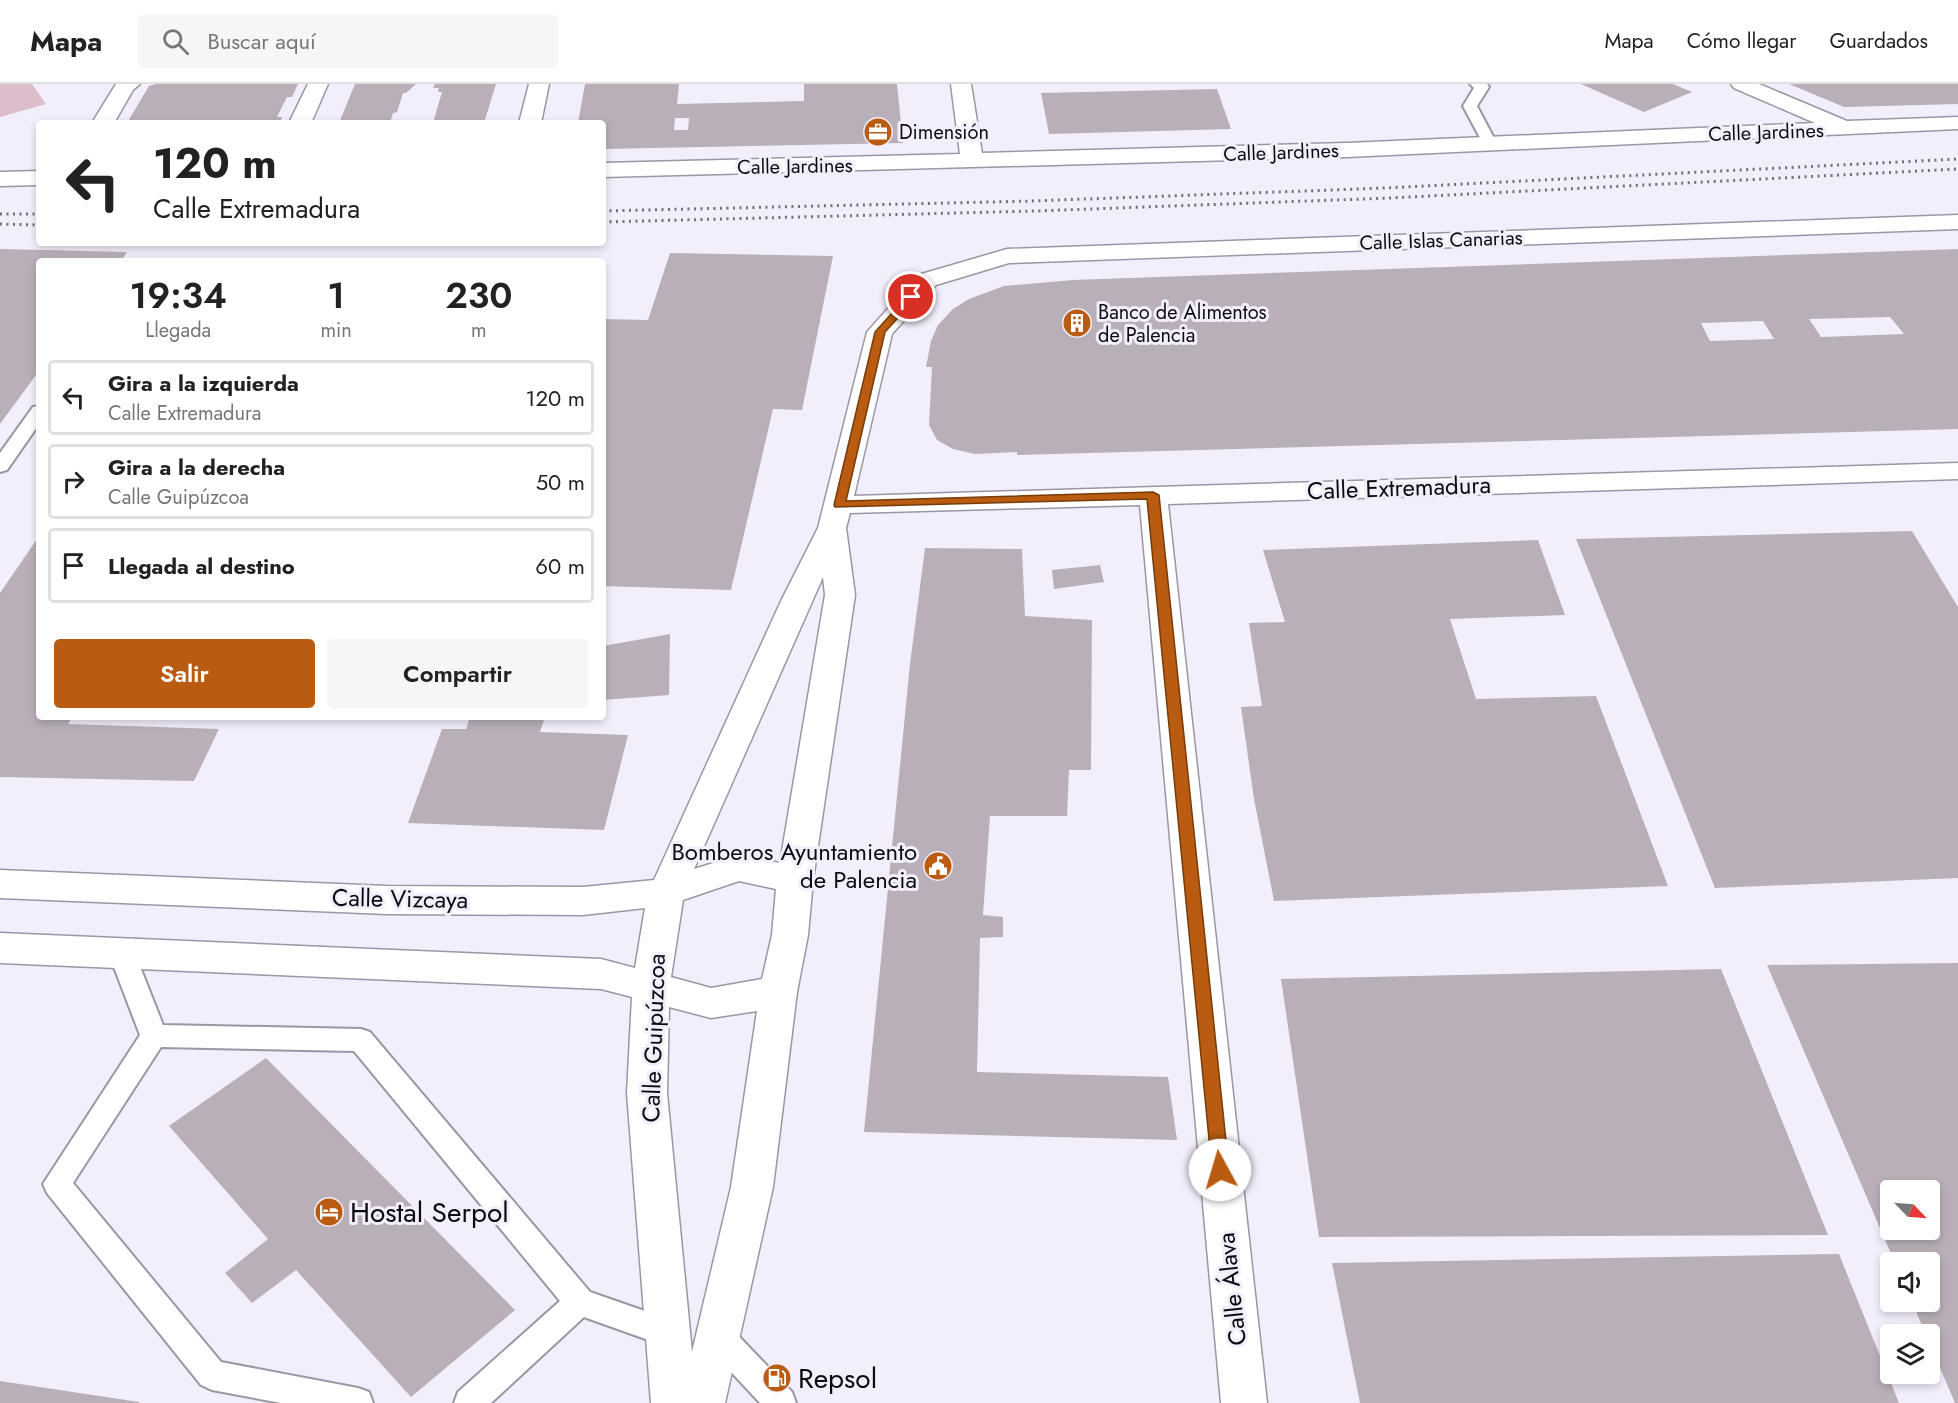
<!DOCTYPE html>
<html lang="es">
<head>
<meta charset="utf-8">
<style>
	body { margin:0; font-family:Jost,sans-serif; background:#f6f6f6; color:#222; height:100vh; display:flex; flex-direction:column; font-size:22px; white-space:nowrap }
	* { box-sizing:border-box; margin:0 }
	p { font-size:20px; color:#767676 }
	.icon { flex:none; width:33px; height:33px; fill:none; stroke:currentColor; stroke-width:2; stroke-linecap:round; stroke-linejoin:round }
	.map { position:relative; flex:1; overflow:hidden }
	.side { position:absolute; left:36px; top:174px; width:570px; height:462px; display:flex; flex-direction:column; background:#fff; border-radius:6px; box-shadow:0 3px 9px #0003 }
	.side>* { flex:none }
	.top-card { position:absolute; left:36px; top:36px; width:570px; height:126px; border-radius:6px; box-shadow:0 3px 9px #0003; background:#fff; color:#222; overflow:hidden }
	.needle { width:39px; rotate:115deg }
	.fabs { position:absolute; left:1880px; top:1096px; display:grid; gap:12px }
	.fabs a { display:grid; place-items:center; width:60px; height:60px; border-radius:6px; background:#fff; box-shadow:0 3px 9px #0003; font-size:30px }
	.pin { position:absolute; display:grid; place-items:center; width:51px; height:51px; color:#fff; margin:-26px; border:3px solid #fff; border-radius:50%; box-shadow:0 2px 6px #0007 }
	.me { position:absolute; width:66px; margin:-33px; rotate:354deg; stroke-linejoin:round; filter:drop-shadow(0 0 4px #0008) }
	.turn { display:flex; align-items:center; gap:21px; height:126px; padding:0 18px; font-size:27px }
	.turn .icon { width:78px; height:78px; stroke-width:2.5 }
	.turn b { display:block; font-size:42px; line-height:51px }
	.eta { display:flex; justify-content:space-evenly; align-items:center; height:102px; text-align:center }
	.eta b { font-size:36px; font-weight:600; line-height:42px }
	.button { display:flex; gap:12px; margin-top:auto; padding:12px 18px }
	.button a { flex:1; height:69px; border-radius:6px; background:#b95b10; color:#fff; font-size:24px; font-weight:600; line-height:69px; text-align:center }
	.button a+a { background:#f6f6f6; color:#222 }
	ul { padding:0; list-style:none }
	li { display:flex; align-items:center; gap:18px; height:75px; margin:0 12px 9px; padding:0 6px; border:3px solid #e0e0e0; border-radius:6px }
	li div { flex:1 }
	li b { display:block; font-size:22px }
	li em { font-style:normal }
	header { display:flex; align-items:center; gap:36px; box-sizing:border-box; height:84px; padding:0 30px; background:#fff; border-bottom:2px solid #e0e0e0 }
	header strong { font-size:28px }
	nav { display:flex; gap:33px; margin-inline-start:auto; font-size:21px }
	.search { width:420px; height:54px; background:#f6f6f6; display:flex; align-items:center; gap:15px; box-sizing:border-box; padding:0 21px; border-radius:6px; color:#767676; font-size:22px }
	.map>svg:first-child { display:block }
</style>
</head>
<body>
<header>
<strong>Mapa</strong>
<div class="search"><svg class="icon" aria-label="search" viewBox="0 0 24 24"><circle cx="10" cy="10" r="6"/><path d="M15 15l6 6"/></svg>Buscar aquí</div>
<nav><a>Mapa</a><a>Cómo llegar</a><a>Guardados</a></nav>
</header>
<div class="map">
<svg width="1958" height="1319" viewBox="0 0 1958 1319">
	<rect width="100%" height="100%" fill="#f3eefb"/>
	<!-- green -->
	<path fill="#dcbdcc" d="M0,0H32L46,20L0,33Z"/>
	<!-- building -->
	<path fill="#b9afb9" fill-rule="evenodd" d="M156,0H298L292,13H287L277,33H282L280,39H127L149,2Z
		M355,0H416L406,9H403L397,28L393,29L390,39H339Z
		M435,0H496L484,39H433L442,8H438L439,4H433Z
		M585,0H679L677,20L804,17V0H897L903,59L603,65V39H578ZM675,34H689L688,46H674Z
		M1581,0H1673L1692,8L1644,28Z
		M1789,0H1958V20L1844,23Z
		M1217,5L1231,45L1049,50L1041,9Z
		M0,165L127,168L121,177H39V287L0,340Z
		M1958,165V345L1017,371V368L975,370L953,365L937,356L929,341L932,283H926L931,257L938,241L953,225L969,215L1004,202L1073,196ZM1890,233L1904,250L1821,253L1809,235ZM1763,237L1774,255L1710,257L1701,239Z
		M670,169L833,172L802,326L773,325L731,506L603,502V235L648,236Z
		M1912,447L1958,523V794L1715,804L1576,455Z
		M39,452V633H72L68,640L219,645L194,697L0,693V509Z
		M1538,456L1565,531L1450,535L1476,615L1596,612L1668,802L1274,817L1254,715L1241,623L1262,622L1249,539L1285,538L1263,466Z
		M925,464L1022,465L1025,532L1092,536L1091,686H1069L1067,732H990L983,831L1003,833V853L980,854L977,988L1168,993L1177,1056L864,1048L910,580Z
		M1100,481L1104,498L1054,505L1052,486Z
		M670,550L669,611L603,616V562Z
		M470,633H545L540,648L628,651L604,746L408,739L442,645H466Z
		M1958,879V1319H1955L1929,1258V1251H1926L1912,1218H1929V1179H1895L1767,881ZM1890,1107H1929V1146H1890Z
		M1721,885L1828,1151L1319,1153L1281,895Z
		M266,974L515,1226L411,1313L296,1186L252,1219L225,1189L268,1155L169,1042Z
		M1839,1170L1899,1319H1360L1332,1179Z
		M0,1297L139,1318V1319H0Z"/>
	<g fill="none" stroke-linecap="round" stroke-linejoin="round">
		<!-- service casing -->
		<g stroke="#9b96a3" stroke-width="4">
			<path id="service" d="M1470,0H1487L1489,3L1477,22L1497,60L1495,63H1485L1463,22L1474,4Z
				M39,322V340L7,386L0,388V369L33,323Z
				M122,860L131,863L135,870L163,941L361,945L370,948L590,1208L679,1239L683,1249L679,1259L668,1263L584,1233L491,1319H454L458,1308L560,1217L354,967L161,963L73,1099L221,1278L358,1304L369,1308L373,1319H281L212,1306L201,1301L47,1109L43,1100L140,951L109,870L113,863Z
				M717,1237L728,1241L792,1308L796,1319H760L706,1261L702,1251L706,1241Z"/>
		</g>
		<!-- pedestrian casing -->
		<g stroke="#9b96a3" stroke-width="3">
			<path id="pedestrian" d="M308,0H328L311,39H289Z"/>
		</g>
		<!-- minor casing -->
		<g stroke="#9b96a3" stroke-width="3">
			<path id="minor" d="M116,0H140L133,6L114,39H92Z
				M529,0H549L541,39H519Z
				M951,0H971L982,69L1347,59L1815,39L1734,4L1731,0H1759L1847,37L1958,33V45L1347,73L603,93V79L960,70Z
				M39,87V101L0,102V88Z
				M1958,131V145L1009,179L936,201L892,250L854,412L1958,379V395L1168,420L1267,1319H1221L1140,421L850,429L846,444L855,511L813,796L808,851L797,908L773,1103L725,1319H651L627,1009L632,913L601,905L0,879V849L601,875L635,884L645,824L583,831L387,830L0,814V786L387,802L583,803L654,796L781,517L818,444L867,248L918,191L1007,165ZM823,493L825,511L780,779L739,771L694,785ZM739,797L776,805L772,851L762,895L711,904L671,893L683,816ZM669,923L711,934L757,927L731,1103L692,1268L667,1009Z"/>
		</g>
		<!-- service -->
		<use href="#service" fill="#fff" fill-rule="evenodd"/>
		<!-- pedestrian -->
		<use href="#pedestrian" fill="#fff" fill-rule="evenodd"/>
		<!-- minor -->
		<use href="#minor" fill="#fff" fill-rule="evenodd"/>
		<!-- rail -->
		<path stroke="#726e76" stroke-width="3" stroke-dasharray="2 4.5" stroke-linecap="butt" d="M603,127L1033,117L1385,104L1958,75
			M0,130H39
			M603,138L1035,127L1390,114L1958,85
			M0,140L39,141"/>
	</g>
	<!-- route -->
	<path fill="#b95b10" stroke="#783b0a" stroke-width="1.5" d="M908,211L917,213L885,248L846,417L1153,408L1159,411L1229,1086L1226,1092L1220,1094L1214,1092L1212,1086L1147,415L835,423L834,421L875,248Z"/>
	<!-- icons -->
	<defs>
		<g id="office-disc" transform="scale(1.5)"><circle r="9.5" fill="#b95b10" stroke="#f3eefb"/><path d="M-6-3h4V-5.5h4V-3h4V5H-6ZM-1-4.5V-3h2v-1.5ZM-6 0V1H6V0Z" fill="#fff"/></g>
		<g id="building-disc" transform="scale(1.5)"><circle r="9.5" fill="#b95b10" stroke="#f3eefb"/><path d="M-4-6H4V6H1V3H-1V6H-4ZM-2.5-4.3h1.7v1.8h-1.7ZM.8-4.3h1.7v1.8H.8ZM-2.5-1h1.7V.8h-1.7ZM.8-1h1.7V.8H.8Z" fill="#fff"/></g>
		<g id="civic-disc" transform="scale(1.5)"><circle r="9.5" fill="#b95b10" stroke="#f3eefb"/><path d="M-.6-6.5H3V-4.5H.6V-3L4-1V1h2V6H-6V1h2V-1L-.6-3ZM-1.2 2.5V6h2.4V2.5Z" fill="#fff"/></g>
		<g id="hotel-disc" transform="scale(1.5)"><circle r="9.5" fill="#b95b10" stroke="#f3eefb"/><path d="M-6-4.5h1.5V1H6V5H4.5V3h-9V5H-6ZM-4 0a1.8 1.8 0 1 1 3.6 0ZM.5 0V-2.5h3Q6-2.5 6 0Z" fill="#fff"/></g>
		<g id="fuel-disc" transform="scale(1.5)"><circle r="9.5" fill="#b95b10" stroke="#f3eefb"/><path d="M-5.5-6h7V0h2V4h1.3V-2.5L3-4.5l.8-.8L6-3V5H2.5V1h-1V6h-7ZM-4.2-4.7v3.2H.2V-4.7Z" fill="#fff"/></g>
	</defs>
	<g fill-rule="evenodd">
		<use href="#office-disc" x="878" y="48"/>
		<use href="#building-disc" x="1077" y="239"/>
		<use href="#civic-disc" x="938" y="782"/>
		<use href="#hotel-disc" x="329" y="1128"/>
		<use href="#fuel-disc" x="777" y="1294"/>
	</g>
	<g text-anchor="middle" stroke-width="6" stroke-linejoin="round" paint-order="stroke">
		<!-- far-poi labels -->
		<g font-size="20" fill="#0d0b0f" stroke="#f3eefb" text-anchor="start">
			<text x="899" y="55">Dimensión</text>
			<text x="1098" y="235">Banco de Alimentos<tspan x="1098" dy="23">de Palencia</tspan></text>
		</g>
		<!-- far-street labels -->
		<g font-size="20" fill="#0d0b0f" stroke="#f3eefb">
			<text transform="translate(1766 48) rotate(-2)" y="7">Calle Jardines</text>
			<text transform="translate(1281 68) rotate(-2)" y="7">Calle Jardines</text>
			<text transform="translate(795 82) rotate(-1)" y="7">Calle Jardines</text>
			<text transform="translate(1441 156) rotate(-2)" y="7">Calle Islas Canarias</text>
		</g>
		<!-- street labels -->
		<g font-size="24" fill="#0d0b0f" stroke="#f3eefb">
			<text transform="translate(1399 404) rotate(-2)" y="8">Calle Extremadura</text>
			<text transform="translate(400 815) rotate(1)" y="8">Calle Vizcaya</text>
			<text transform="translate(654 954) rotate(-88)" y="8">Calle Guipúzcoa</text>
			<text transform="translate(1232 1205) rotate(-96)" y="8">Calle Álava</text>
		</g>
		<!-- poi labels -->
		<g font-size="24" fill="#0d0b0f" stroke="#f3eefb" text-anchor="end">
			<text x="917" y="776">Bomberos Ayuntamiento<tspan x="917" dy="28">de Palencia</tspan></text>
		</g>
		<!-- near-poi labels -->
		<g font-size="28" fill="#0d0b0f" stroke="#f3eefb" text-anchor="start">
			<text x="350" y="1138">Hostal Serpol</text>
			<text x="798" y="1304">Repsol</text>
		</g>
	</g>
</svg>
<div class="fabs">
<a><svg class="needle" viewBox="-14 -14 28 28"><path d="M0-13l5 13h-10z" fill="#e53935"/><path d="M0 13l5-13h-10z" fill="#767676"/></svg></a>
<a><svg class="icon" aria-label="sound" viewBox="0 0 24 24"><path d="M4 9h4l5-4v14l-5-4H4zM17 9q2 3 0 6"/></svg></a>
<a><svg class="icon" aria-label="layers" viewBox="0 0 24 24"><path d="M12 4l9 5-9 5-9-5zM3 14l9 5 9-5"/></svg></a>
</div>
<div class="pin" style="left:911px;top:213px;background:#d93025"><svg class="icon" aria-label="arrive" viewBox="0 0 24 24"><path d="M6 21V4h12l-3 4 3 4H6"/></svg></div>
<svg class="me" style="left:1220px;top:1086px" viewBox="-20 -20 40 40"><circle r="19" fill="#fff"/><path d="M0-13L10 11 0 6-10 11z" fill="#b95b10"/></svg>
<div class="top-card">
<div class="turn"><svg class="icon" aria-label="left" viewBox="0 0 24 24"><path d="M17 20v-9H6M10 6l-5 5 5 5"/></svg><div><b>120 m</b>Calle Extremadura</div></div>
</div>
<section class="side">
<div class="eta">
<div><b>19:34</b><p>Llegada</p></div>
<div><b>1</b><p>min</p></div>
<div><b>230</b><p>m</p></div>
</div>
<ul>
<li><svg class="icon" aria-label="left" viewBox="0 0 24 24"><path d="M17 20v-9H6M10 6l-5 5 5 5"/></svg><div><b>Gira a la izquierda</b><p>Calle Extremadura</p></div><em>120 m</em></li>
<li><svg class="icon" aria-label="right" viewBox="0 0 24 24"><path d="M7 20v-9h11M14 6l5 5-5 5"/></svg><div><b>Gira a la derecha</b><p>Calle Guipúzcoa</p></div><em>50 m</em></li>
<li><svg class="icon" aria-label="arrive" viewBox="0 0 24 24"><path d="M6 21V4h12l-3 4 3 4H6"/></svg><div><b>Llegada al destino</b></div><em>60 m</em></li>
</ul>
<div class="button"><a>Salir</a><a>Compartir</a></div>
</section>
</div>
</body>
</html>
